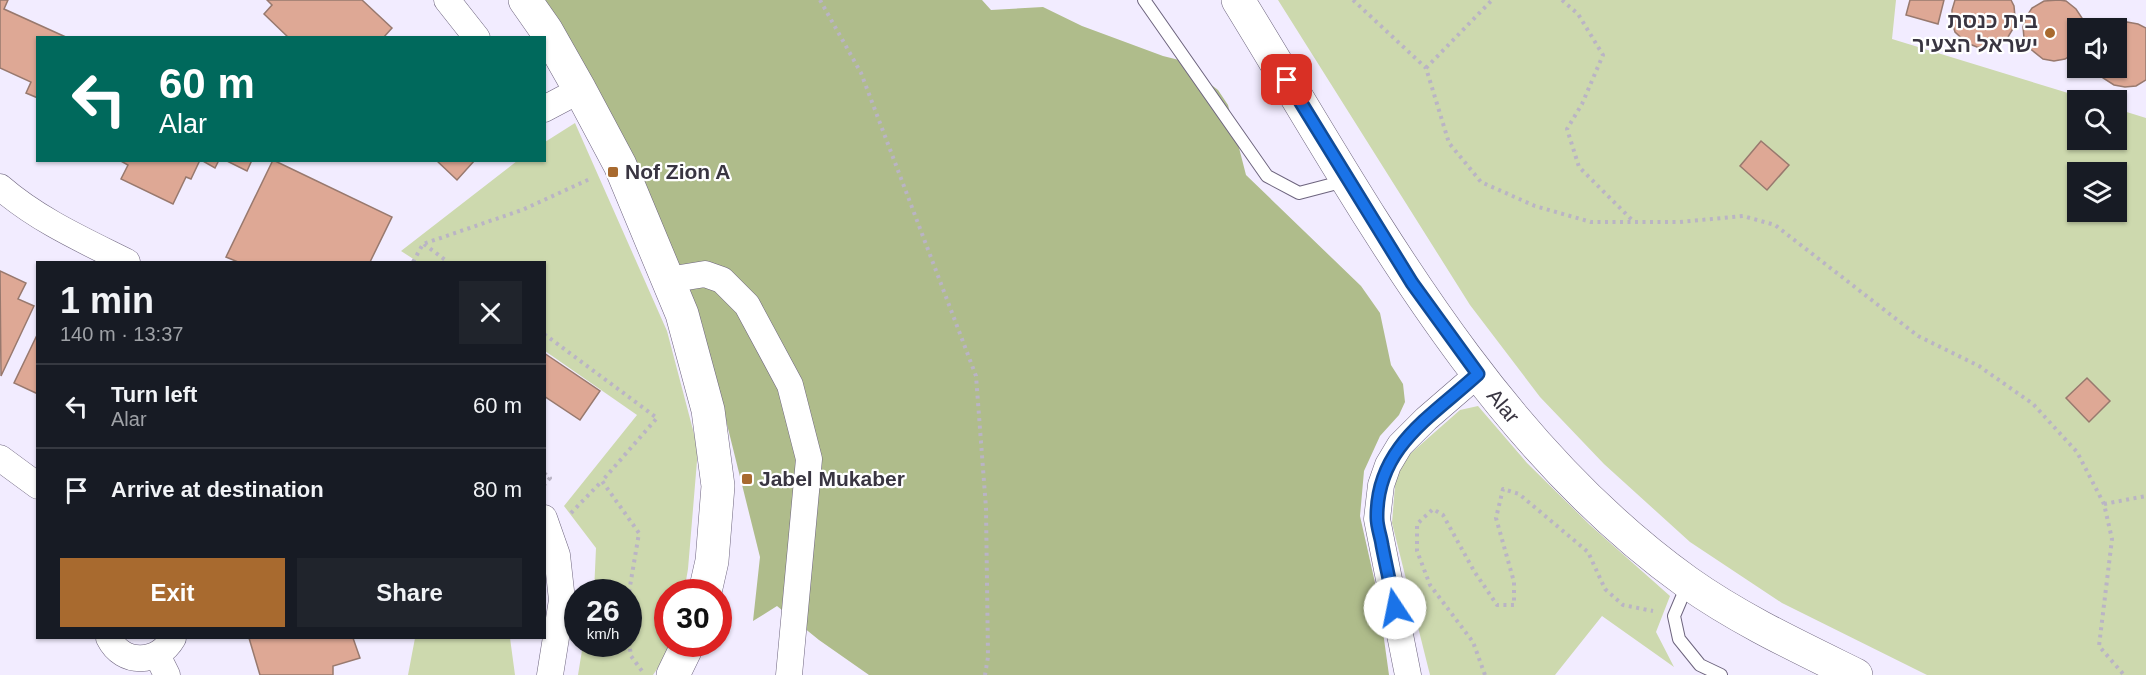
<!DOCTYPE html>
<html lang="en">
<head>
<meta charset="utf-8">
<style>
	body { margin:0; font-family:Helvetica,Heebo,sans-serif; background:#20242c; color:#f1f3f6; height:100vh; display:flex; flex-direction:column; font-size:22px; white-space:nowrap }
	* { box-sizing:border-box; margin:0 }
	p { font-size:20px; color:#9ea1a6 }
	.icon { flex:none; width:33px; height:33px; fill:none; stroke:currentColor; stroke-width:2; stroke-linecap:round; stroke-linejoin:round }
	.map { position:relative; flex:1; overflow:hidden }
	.panel { position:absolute; left:36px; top:261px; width:510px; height:378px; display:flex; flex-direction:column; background:#171b24; border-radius:0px; box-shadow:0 2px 4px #0004 }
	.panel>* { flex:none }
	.guide { position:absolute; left:36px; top:36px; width:510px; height:126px; border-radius:0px; box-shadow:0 2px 4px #0004; background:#00695c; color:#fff; overflow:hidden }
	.buttons { position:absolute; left:2067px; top:18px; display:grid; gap:12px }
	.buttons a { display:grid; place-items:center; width:60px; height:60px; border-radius:0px; background:#171b24; box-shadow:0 2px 4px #0004; font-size:30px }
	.speed { position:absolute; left:564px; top:579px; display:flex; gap:12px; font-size:30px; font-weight:700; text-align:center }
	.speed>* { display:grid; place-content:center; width:78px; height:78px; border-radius:50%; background:#171b24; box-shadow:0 2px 4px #0004; line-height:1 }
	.speed small { font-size:15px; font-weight:400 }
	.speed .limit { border:9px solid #d22; background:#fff; color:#111 }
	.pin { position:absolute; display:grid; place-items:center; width:51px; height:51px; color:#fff; margin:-26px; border-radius:12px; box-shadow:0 3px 9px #0006 }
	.me { position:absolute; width:66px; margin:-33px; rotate:349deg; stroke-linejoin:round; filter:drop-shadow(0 0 4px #0008) }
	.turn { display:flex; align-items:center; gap:21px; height:126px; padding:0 24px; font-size:27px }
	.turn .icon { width:78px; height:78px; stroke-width:2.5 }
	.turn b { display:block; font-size:42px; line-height:51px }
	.round { display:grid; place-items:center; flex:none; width:63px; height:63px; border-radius:0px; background:#20242c }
	.summary { display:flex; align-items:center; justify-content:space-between; height:102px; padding:0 24px }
	h1 { font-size:36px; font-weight:700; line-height:45px }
	.primary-button { display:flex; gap:12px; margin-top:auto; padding:12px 24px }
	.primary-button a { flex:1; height:69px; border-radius:0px; background:#a86a2f; color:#fff; font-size:24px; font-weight:700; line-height:69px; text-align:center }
	.primary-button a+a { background:#20242c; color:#f1f3f6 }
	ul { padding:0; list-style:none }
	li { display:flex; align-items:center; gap:18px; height:84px; padding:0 24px; border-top:2px solid #363941 }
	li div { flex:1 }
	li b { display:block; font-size:22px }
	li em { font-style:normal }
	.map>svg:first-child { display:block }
</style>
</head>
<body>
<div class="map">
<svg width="2146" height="675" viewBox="0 0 2146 675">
	<rect width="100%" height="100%" fill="#f2ecff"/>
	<!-- green -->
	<path fill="#cdd9ae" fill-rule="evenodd" d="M1278,0H1896L1892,39L2091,100H2078V140H2116L2117,109L2146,118V675H1927L1782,603L1690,542L1604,464L1540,397L1470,305ZM2078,172H2116V212H2078Z
		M575,123L667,331L698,449L688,569L684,592H668V644H674L653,675H578L583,644H628V592H594L596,548L564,506L637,415L545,351L544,262H418L401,251L517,161L544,160L545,142Z
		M1478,406L1527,463L1590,525L1670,596L1656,632L1674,667L1602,616L1555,675H1430L1392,523L1396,473L1410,454L1460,410Z
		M415,638H510L515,675H408Z"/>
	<!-- forest -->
	<path fill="#afbc8b" d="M537,0H982L991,10L1043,7L1082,26L1163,56L1179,60L1218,90L1228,105L1246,175L1361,286L1380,313L1391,365L1403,384L1405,402L1399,415L1380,436L1364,471L1360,516L1378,596L1389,675H869L819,640L777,606L753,621L760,557L702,324L623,150Z"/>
	<!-- building -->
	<path fill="#dea895" stroke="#98796e" stroke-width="1.5" d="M0,0H8L4,9L68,38H38V98L26,93L31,82L0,68Z
		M267,0H362L392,28L383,38H289L264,14L272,5Z
		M1910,0H1944L1938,24L1906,15Z
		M1955,0H2011L2014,6L2015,17L2014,27L2008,37L1999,44L1989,48L1977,47L1967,43L1955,32L1952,22V10Z
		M2059,0L2066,1L2076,9L2082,18L2085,28H2078V49L2074,53L2065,59L2054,61L2043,59L2028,47L2024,38L2023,27L2026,17L2032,8L2044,1Z
		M2127,22L2138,24L2146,28V80L2136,86L2125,87L2114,85L2103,78L2096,68H2116V28H2105L2116,23Z
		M1761,141L1789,165L1767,190L1740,166Z
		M119,160H200L191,179L186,177L173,204L121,179L128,165Z
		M201,160H219L215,168Z
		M225,160H252L247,171Z
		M273,160L392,217L370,262H238L226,257Z
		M436,160H475L457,180Z
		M0,271L26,283L18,299L34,306L1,376Z
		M38,333V394L14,383Z
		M544,353L600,391L580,420L544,396Z
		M2087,378L2110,401L2089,422L2066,398Z
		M249,638H353L360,658L333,666V675H260Z"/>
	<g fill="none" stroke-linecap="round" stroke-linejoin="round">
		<!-- lane casing -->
		<g stroke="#6d647e" stroke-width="14">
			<path id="lane" d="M1144,0L1267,176L1299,193L1345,181
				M1688,583L1674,616L1679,639L1700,665L1721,675"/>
		</g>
		<!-- street casing -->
		<g stroke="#6d647e" stroke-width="27">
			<path id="street" d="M447,0L477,38
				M544,109L580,90
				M0,187C38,220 83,240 127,262
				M668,280L705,274L722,280L747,305L790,385L809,459L789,675
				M0,458L38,486
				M544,518L557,555L562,600L550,675
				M109,638C123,666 158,664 173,638
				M157,655L167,675
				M1408,675L1377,519L1381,485L1388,465L1400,445L1426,419L1478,374"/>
		</g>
		<!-- secondary casing -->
		<g stroke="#6d647e" stroke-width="34">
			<path id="secondary" d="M525,0L546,30L580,90L620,165L682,314L708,410L718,486L712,561L705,592
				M1238,0C1366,208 1485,437 1687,582C1739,619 1799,647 1856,675
				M673,675L688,644"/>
		</g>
		<!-- path -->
		<path stroke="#bab4c5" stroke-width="4" stroke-dasharray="3 4.5" stroke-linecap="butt" d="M820,0L861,73L976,376L986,508L988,657L985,675
			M1353,0L1426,68L1449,143L1481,182L1535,206L1591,222H1680L1743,216L1775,225L1918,336L1979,366L2033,404L2077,452L2104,504L2112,539L2099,646L2124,675
			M1562,0L1578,14L1603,55L1582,104L1567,129L1579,167L1634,222
			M1426,68L1492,0
			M424,244L448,262
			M413,262L423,244L522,210L592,178
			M544,334L657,418L602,481L639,533L628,598
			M544,473L550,478L544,485
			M2104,504L2146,496
			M571,513L602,481
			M628,634L631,656L642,671
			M1485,675L1473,642L1430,585L1417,551V524L1433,509L1443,515L1474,571L1497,605H1514V582L1496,518L1503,489L1519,494L1588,552L1605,589L1623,605L1653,611"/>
		<!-- lane -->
		<use href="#lane" stroke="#fff" stroke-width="12"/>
		<!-- street -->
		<use href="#street" stroke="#fff" stroke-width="26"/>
		<!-- secondary -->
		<use href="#secondary" stroke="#fff" stroke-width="33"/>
	</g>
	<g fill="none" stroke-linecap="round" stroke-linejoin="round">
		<!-- route casing -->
		<g stroke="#114b97" stroke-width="15">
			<path id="route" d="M1287,80L1412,283L1478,374C1431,417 1376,447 1377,518C1377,527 1381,537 1382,545C1386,566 1391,587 1395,608"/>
		</g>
		<!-- route -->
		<use href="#route" stroke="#1a73e8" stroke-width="10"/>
	</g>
	<!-- markers -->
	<g fill="#a86a2f" stroke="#fff" stroke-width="2">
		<circle cx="2050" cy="33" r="6"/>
		<rect x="607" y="166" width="12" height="12" rx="3"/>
		<rect x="741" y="473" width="12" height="12" rx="3"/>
	</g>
	<g text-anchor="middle" stroke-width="4.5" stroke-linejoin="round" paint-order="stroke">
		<!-- poi labels -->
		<g font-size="21" font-weight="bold" fill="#393541" stroke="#fff" text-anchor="start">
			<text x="2038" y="28" text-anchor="end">בית כנסת<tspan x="2038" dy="24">ישראל הצעיר</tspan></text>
			<text x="625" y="179">Nof Zion A</text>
			<text x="759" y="486">Jabel Mukaber</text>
		</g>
		<!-- street labels -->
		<g font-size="21" fill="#393541" stroke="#fff">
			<text transform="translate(1503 406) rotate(50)" y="7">Alar</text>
		</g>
	</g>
</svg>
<div class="buttons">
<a><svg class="icon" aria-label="sound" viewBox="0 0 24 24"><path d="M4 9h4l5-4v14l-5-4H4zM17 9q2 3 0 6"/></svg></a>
<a><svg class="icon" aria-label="search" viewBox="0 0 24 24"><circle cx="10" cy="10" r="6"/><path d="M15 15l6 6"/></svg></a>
<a><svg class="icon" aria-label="layers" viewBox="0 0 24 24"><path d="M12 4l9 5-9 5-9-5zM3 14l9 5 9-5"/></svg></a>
</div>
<div class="speed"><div>26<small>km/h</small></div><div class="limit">30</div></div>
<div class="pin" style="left:1287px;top:80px;background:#d93025"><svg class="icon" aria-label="arrive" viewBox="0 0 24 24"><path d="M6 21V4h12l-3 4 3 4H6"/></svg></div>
<svg class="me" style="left:1395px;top:608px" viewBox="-20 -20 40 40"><circle r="19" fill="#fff"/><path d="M0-13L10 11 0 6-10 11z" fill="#1a73e8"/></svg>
<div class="guide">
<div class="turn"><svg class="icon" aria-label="left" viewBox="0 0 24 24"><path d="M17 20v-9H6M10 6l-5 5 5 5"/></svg><div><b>60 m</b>Alar</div></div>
</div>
<section class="panel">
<div class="summary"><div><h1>1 min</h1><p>140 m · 13:37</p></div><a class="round"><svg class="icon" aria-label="close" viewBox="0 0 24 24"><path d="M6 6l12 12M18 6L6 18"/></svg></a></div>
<ul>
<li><svg class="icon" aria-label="left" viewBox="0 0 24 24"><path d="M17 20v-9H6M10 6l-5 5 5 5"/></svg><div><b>Turn left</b><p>Alar</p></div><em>60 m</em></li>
<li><svg class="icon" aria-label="arrive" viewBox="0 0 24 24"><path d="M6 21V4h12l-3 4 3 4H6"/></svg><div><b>Arrive at destination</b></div><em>80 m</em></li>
</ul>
<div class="primary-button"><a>Exit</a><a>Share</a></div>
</section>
</div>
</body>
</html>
